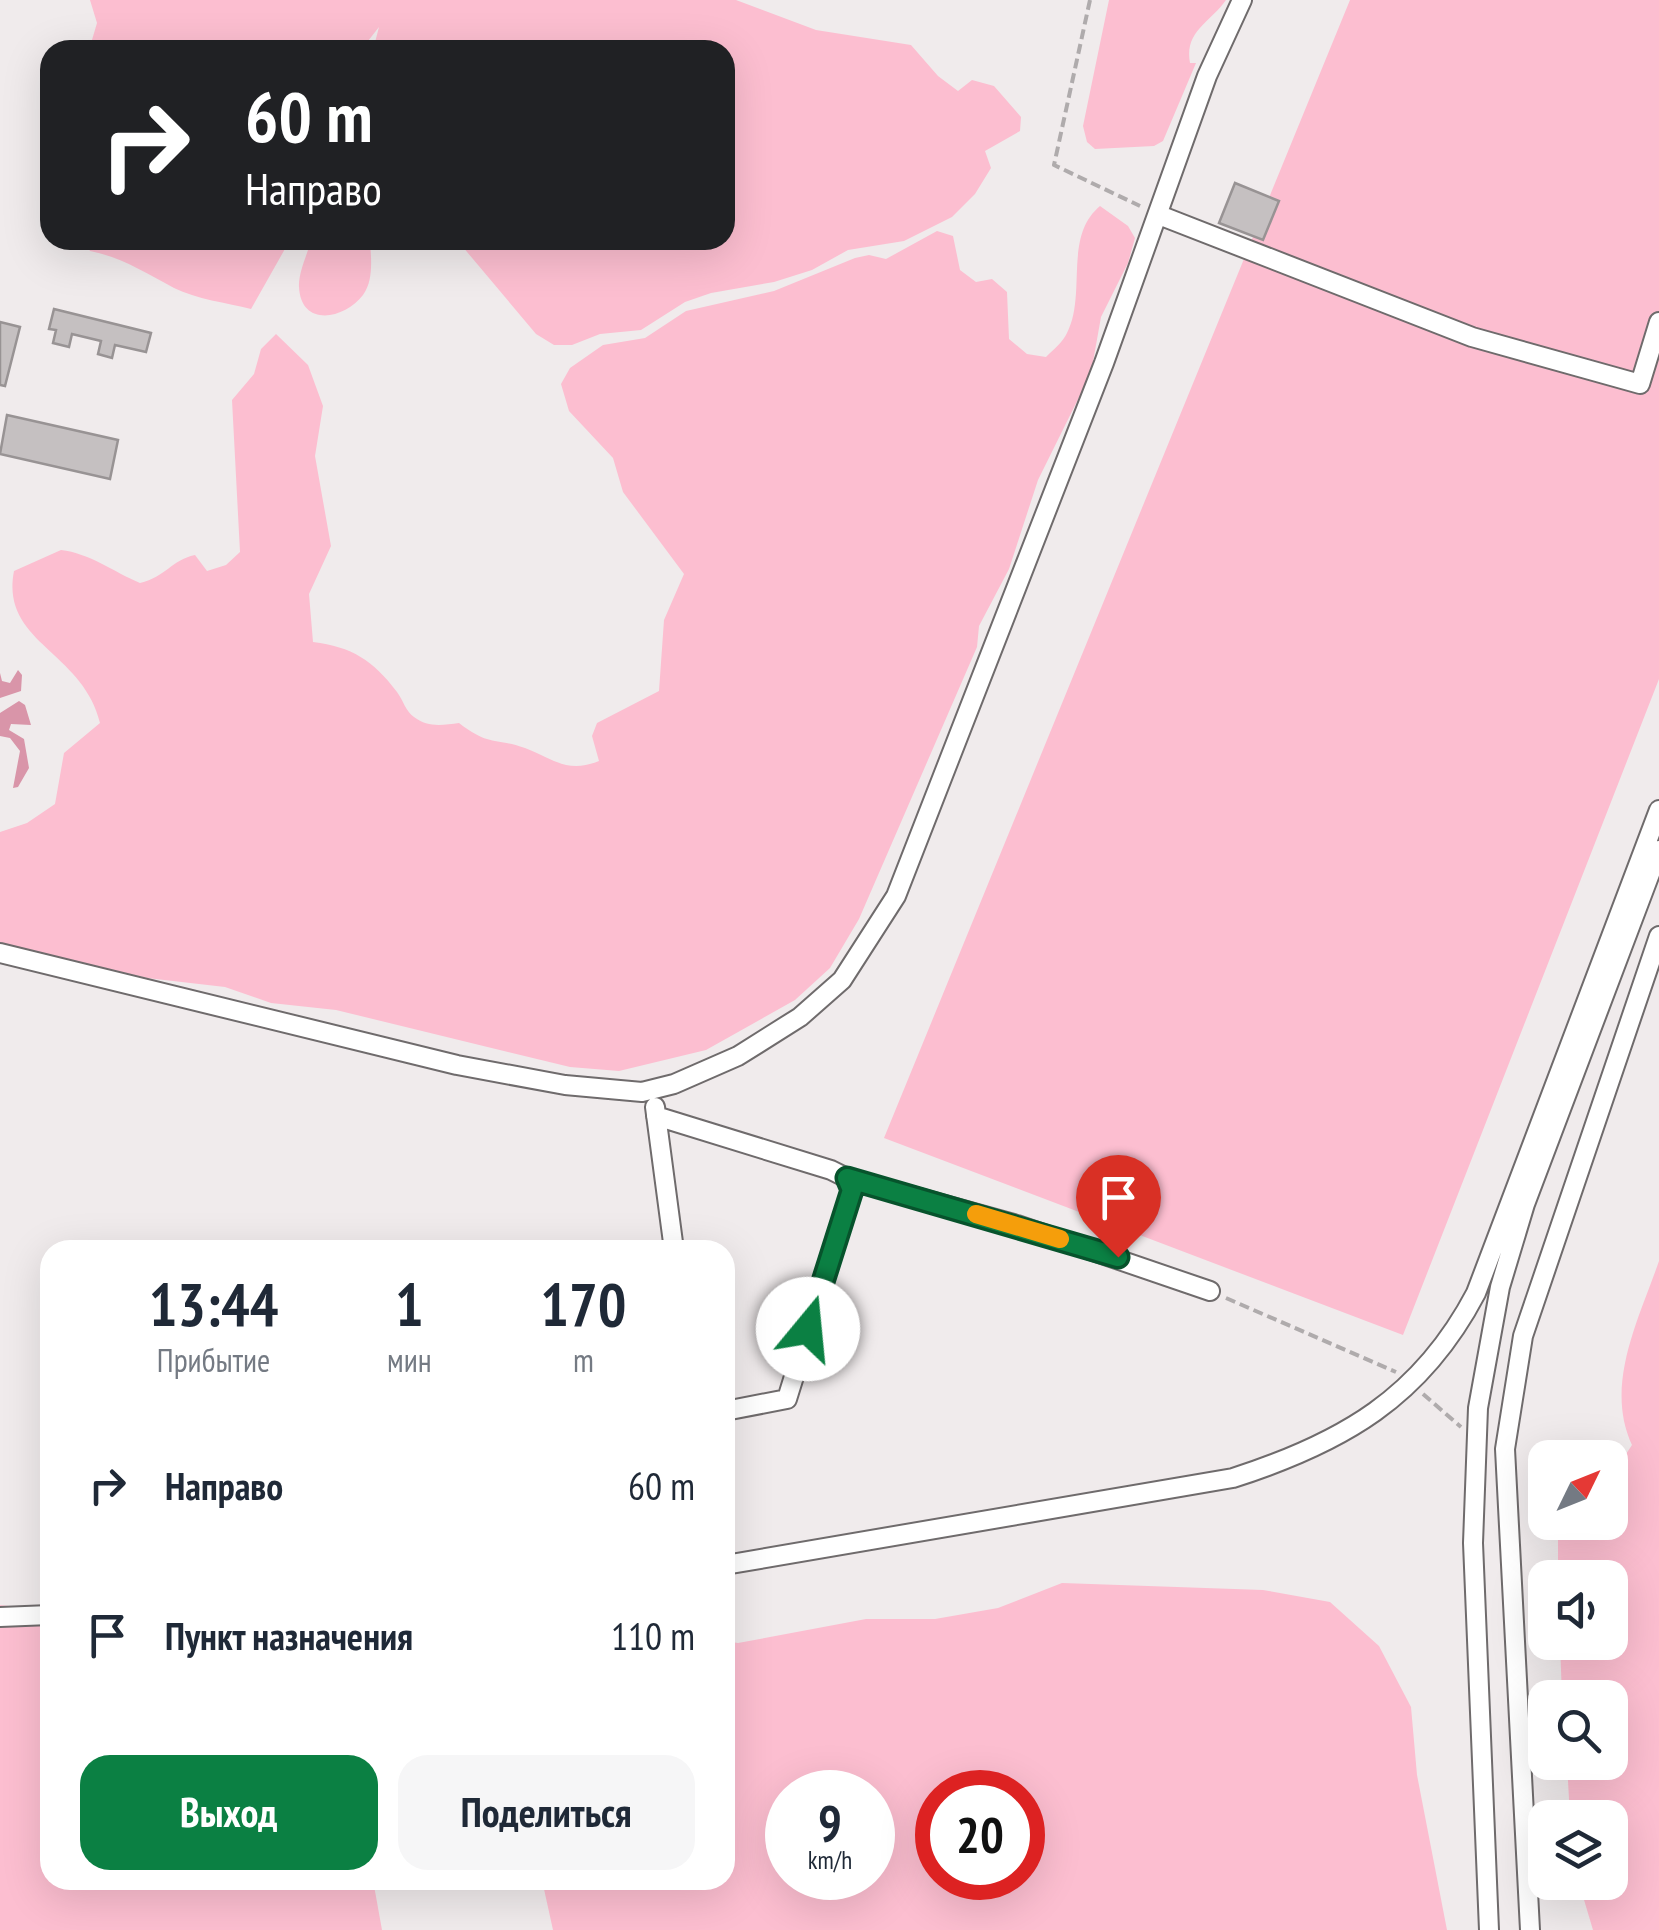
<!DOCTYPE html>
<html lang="ru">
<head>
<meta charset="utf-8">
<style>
	body { margin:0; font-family:"PT Sans Narrow",sans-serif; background:#f6f6f7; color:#1f2937; height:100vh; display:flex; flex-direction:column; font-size:38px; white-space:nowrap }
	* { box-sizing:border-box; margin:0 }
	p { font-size:32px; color:#747a83 }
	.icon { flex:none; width:55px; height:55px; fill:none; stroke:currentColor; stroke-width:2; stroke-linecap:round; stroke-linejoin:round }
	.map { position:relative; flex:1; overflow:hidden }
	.side { position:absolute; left:40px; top:1240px; width:695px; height:650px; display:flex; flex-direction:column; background:#fff; border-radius:30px; box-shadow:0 10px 40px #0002 }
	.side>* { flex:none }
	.guide { position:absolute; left:40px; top:40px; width:695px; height:210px; border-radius:30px; box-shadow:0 10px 40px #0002; background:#202124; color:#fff; overflow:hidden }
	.needle { width:65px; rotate:47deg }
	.controls { position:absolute; left:1528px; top:1440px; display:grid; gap:20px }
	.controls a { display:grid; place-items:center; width:100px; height:100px; border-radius:20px; background:#fff; box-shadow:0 10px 40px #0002; font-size:50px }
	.speed { position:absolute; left:765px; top:1770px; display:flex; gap:20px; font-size:50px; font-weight:700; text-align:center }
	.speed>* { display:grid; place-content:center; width:130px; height:130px; border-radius:50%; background:#fff; box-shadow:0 10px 40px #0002; line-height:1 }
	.speed small { font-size:25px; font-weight:400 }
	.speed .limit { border:15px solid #d22; background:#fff; color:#111 }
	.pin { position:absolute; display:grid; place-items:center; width:85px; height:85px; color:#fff; margin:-102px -42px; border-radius:50% 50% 50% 0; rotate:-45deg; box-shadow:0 0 10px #0007 }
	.pin .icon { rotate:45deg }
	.me { position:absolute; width:110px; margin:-55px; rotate:17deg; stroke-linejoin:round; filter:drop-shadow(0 0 8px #0008) }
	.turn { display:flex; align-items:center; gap:35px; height:210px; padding:0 40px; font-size:45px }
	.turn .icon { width:130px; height:130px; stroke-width:2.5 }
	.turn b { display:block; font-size:70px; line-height:85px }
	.eta { display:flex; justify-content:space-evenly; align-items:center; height:170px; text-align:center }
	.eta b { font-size:60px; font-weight:700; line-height:70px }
	.action { display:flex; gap:20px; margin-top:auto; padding:20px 40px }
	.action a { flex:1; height:115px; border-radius:30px; background:#0b8043; color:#fff; font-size:40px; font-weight:700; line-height:115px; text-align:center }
	.action a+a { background:#f6f6f7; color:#1f2937 }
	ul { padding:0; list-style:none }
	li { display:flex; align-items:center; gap:30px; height:150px; padding:0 40px }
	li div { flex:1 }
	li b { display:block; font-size:38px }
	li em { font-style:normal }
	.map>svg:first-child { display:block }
</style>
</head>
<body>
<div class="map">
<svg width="1659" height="1930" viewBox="0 0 1659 1930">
	<rect width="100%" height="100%" fill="#f0ebec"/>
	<!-- green -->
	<path fill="#fcbed0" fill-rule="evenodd" d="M736,0L816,30L911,45L938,76L958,91L972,80L994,86L1021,117L1020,131L985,151L991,168L975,194L952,217L904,241L848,250L812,270L774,282L711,293L685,302L641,330L600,334L572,345H554L536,334L457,240H725V50H373L379,27L361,50H89L97,23L90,0Z
		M1109,0H1226C1211,22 1184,31 1190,63H1196L1163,141L1154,146L1095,149L1087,142L1083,126Z
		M1350,0H1659V679L1403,1335L884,1138Z
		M1100,206L1128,226L1135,238L1128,263L1101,317L1091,373L1038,480L1009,569L979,626L977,647L859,919L830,968L795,1000L706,1050L619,1071L570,1067L336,1010L271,1003L225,987L147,978L0,943V832L27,823L55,804L64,753L100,723C83,651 0,643 14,571L61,550C89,553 114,572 140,583C166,577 171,560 195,555L207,571L226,565L240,552L232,400L254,374L261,349L276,334L308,365L323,406L315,456L331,546L309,594L313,642C352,647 373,660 397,692C403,700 406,712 414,717C428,728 443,725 459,723C490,747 494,737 525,748C554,759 567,774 599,761L592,736L597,723L659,691L664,620L684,574L623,492L613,458L569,411L561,384L570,368L603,345L645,338L686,311L774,291L855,258L869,255L886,259L937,231L953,236L960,270L976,282L992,279L1007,292L1009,339L1027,354L1046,357C1053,350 1063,342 1067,333C1087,294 1063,237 1100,206Z
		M83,240H290L251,309C227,303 196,299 174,288C146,273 121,257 90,251Z
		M311,240H370C371,258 374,280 363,295C345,319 301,328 299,287C298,273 308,253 311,240Z
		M1659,1261V1930H1593L1579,1883L1610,1882V1818L1570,1817L1567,1763L1610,1762V1698L1562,1697L1560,1643L1610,1642V1578L1558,1577V1528L1559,1523L1610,1522V1478L1632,1445C1604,1385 1639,1319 1659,1261Z
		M1062,1583L1263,1590L1330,1602L1379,1646L1411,1707L1417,1775L1447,1930H553L542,1880H725V1641L738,1643L866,1619H935L998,1608ZM788,1792H872V1878H788ZM1022,1792V1878H938V1792Z
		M0,1605L50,1611V1880H373L382,1930H0Z"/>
	<!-- water -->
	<path fill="#d995a9" d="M18,670L22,675L21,691L0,698V673L2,681L10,683Z
		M19,701L25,705L31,725L11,724L9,730L24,739L29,768L18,787L13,788L20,751L10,738L0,736V713Z"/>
	<!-- building -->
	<path fill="#c5c0c1" stroke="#989394" stroke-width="2.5" d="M1235,183L1279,201L1263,240L1219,223Z
		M54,309L151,333L146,352L115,345L112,358L98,354L101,341L72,334L69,347L53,343L56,330L49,329Z
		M0,322L20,327L5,386L0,385Z
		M7,415L118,440L110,479L0,454Z"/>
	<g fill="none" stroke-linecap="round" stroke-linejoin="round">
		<!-- minor casing -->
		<g stroke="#6f6b6c" stroke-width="22">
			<path id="minor" d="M1159,215L1472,337L1640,384L1659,322
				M0,953L457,1065L565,1085L642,1092L674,1084L738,1056L800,1017L842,980L896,896L1104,363L1207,76L1242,0
				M655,1107L674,1250
				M656,1116L831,1170L847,1178L852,1190L787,1399L725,1411
				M847,1178L1017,1225L1210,1291
				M725,1565L1233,1478C1342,1443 1421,1398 1476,1293L1659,810
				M0,1617L50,1615
				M1489,1930L1473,1543L1478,1408L1500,1287L1525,1204L1659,850
				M1530,1930L1505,1449L1523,1336L1659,936"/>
		</g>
		<!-- path -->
		<path stroke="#afabac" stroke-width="4" stroke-dasharray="10 5" stroke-linecap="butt" d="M1090,0L1054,165L1140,206
			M1226,1298L1396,1372
			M1423,1394L1461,1427"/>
		<!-- minor -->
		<use href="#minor" stroke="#fff" stroke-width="18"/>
	</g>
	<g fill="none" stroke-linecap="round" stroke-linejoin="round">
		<!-- route casing -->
		<g stroke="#07532c" stroke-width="25">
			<path id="route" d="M808,1329L852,1190L847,1178L1118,1257"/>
		</g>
		<!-- route -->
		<use href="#route" stroke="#0b8043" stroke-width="18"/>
		<!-- slow -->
		<path stroke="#f59e0b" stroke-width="18" d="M976,1214L1060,1239"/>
	</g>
</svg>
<div class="controls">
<a><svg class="needle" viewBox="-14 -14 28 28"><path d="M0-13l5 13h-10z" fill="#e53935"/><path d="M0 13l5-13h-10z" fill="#747a83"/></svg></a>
<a><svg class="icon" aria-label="sound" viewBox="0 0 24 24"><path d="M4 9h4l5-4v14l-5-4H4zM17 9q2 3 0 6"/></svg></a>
<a><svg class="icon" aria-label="search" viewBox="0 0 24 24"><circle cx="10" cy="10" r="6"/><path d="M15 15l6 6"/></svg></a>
<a><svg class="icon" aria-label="layers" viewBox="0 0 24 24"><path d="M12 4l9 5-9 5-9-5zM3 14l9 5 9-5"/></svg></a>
</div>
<div class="speed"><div>9<small>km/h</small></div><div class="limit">20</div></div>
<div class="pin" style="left:1118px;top:1257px;background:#d93025"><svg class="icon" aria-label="arrive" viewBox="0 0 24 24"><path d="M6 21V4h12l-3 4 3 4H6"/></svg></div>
<svg class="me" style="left:808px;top:1329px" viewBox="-20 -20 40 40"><circle r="19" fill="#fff"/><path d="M0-13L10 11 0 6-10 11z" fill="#0b8043"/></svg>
<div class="guide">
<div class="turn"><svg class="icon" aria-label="right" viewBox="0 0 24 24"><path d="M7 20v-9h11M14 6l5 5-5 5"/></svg><div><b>60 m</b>Направо</div></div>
</div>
<section class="side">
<div class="eta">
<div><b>13:44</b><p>Прибытие</p></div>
<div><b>1</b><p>мин</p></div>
<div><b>170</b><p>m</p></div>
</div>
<ul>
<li><svg class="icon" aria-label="right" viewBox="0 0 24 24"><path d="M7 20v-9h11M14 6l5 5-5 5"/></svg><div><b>Направо</b></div><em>60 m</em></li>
<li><svg class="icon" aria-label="arrive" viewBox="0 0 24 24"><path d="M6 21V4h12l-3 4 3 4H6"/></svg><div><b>Пункт назначения</b></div><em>110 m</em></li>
</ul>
<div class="action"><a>Выход</a><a>Поделиться</a></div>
</section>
</div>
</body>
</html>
